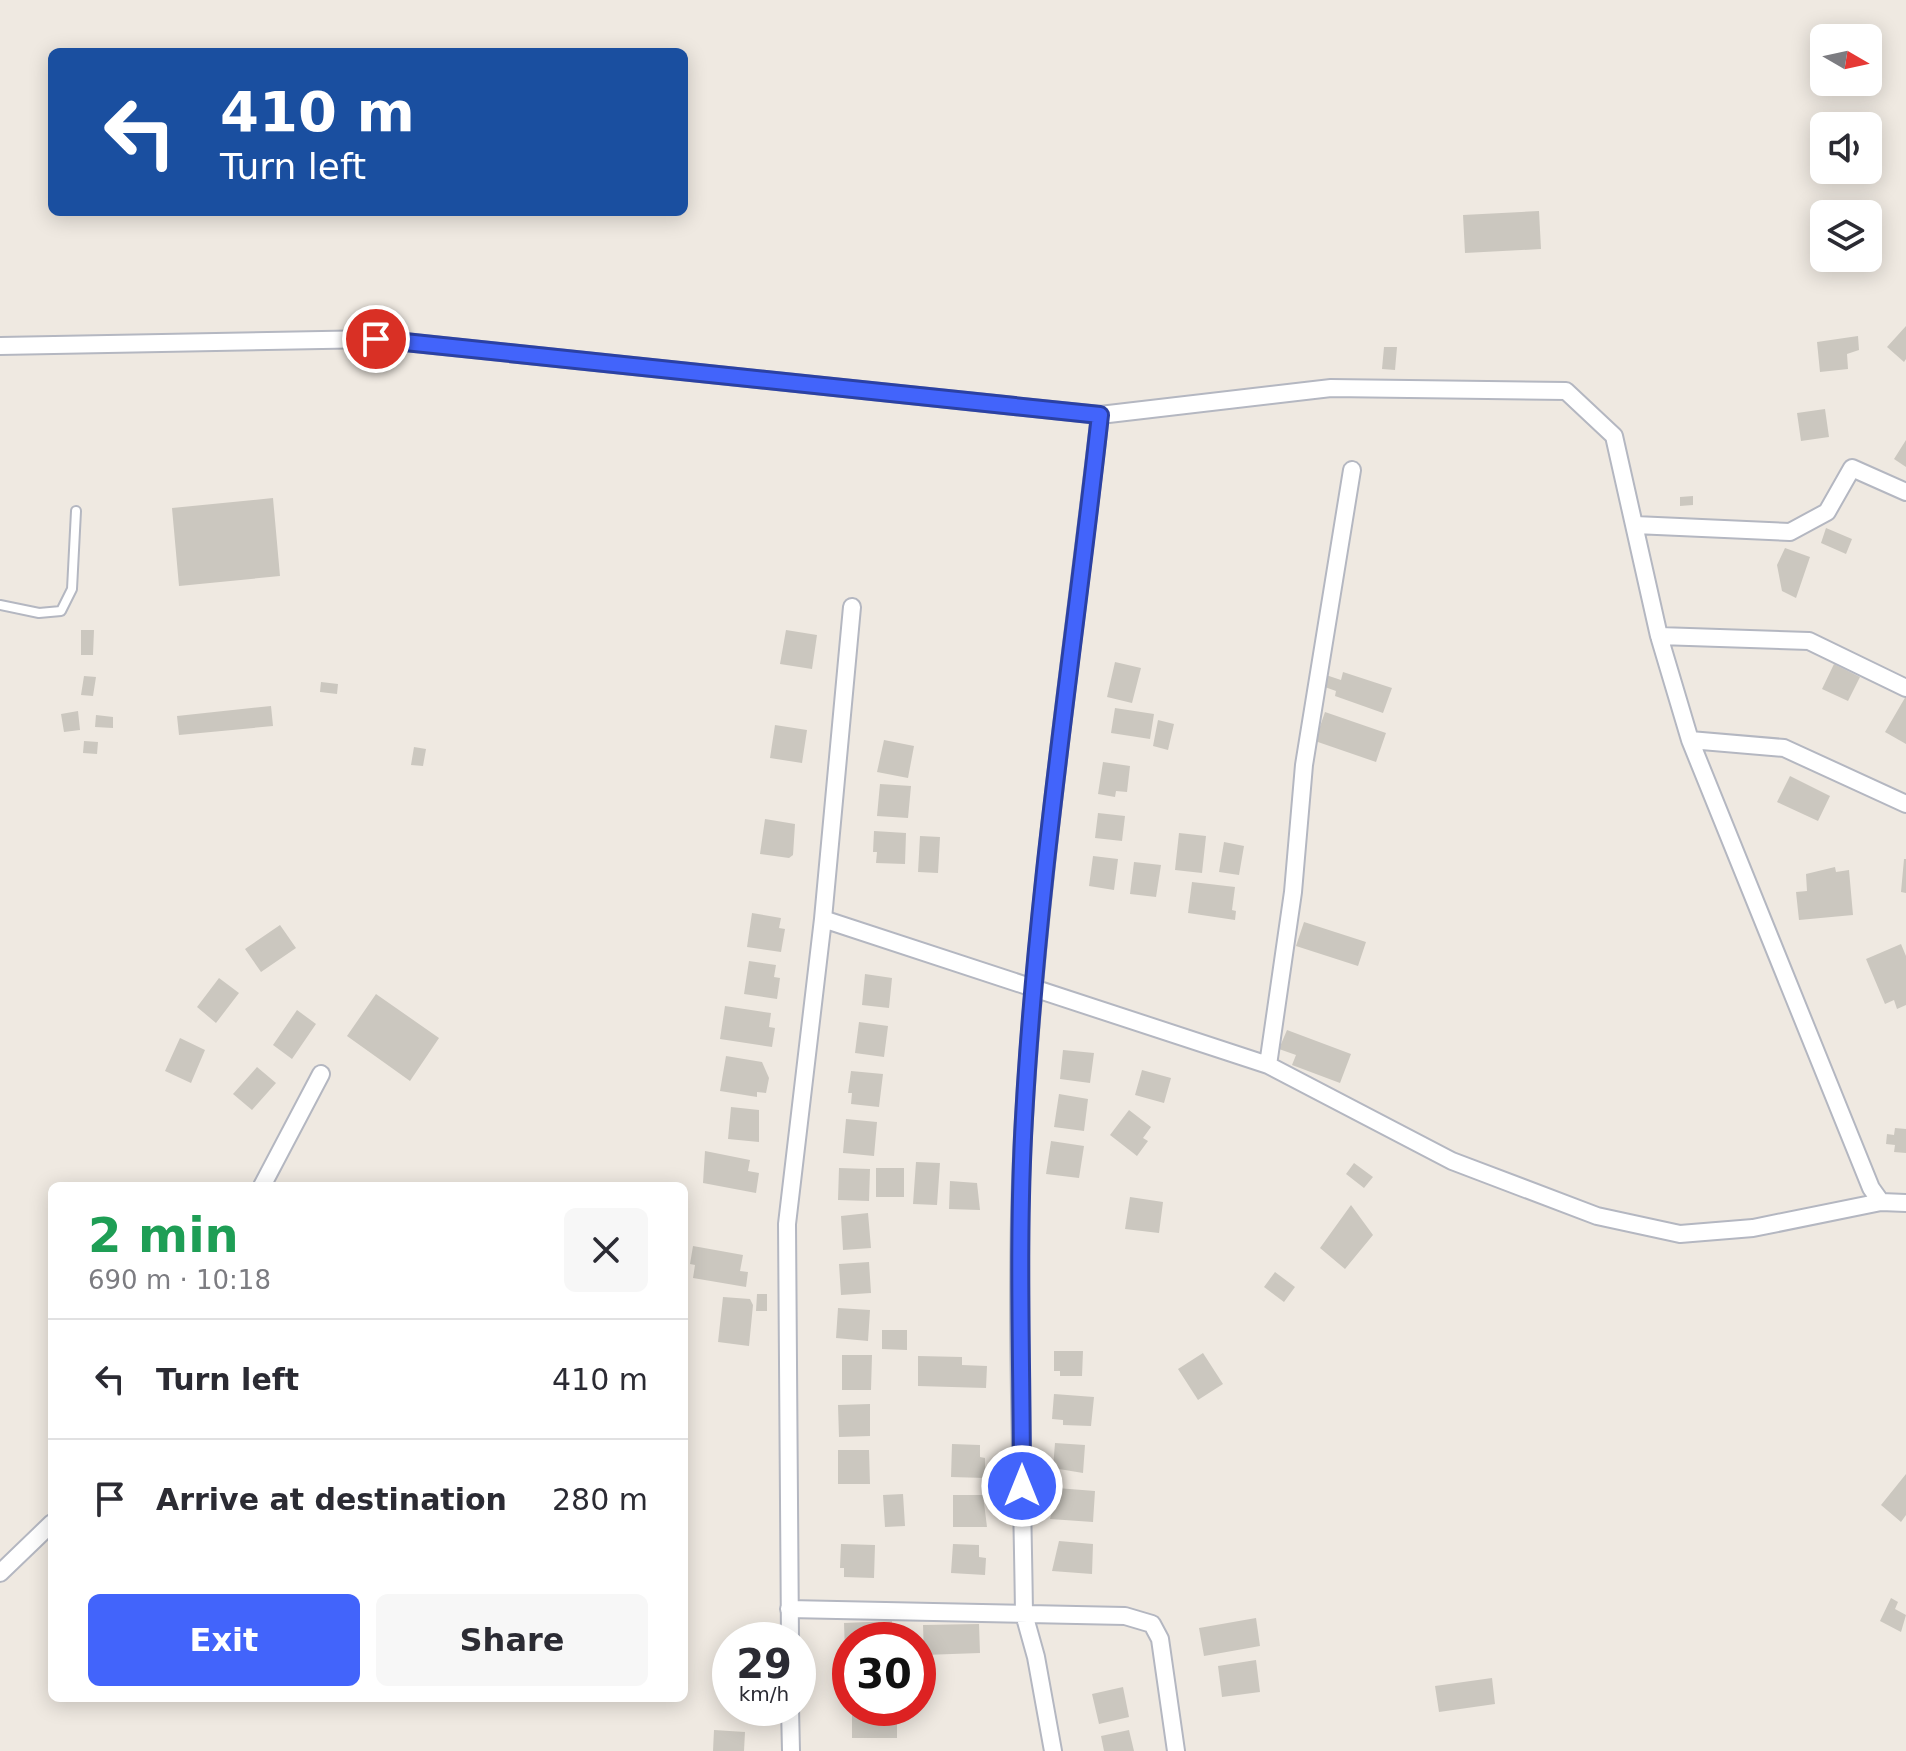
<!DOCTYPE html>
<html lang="en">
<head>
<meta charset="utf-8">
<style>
	body { margin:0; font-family:"DejaVu Sans",sans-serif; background:#f7f7f7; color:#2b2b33; height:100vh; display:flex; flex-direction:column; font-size:30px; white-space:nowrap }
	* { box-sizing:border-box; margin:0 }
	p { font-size:26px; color:#7c7c81 }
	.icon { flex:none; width:44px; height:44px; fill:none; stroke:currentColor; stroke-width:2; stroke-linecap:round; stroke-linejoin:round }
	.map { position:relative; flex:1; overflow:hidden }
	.side { position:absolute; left:48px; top:1182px; width:640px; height:520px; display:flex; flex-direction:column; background:#fff; border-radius:12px; box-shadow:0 4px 20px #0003 }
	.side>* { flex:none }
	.banner { position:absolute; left:48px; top:48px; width:640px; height:168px; border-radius:12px; box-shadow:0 4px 20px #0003; background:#1a4fa0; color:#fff; overflow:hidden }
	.needle { width:52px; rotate:99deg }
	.fabs { position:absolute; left:1810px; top:24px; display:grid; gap:16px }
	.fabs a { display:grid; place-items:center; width:72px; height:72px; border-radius:12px; background:#fff; box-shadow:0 4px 20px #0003; font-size:40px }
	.speed { position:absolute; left:712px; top:1622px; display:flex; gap:16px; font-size:40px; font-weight:700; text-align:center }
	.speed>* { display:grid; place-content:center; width:104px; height:104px; border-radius:50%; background:#fff; box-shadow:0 4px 20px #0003; line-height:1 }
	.speed small { font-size:20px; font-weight:400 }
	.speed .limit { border:12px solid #d22; background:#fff; color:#111 }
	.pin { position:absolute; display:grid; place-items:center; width:68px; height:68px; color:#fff; margin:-34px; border:4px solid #fff; border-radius:50%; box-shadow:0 2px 8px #0007 }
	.me { position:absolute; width:88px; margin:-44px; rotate:0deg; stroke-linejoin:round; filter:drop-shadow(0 0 6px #0008) }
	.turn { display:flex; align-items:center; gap:28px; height:168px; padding:0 40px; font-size:36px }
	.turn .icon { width:104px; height:104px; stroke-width:2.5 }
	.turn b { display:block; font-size:56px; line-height:68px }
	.round { display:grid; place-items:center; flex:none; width:84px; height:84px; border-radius:12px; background:#f7f7f7 }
	.headline { display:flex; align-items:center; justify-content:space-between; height:136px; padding:0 40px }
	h1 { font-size:48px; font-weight:700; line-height:60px; color:#1e9e55 }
	.button { display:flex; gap:16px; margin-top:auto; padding:16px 40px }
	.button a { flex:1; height:92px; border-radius:12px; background:#4264fb; color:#fff; font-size:32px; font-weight:700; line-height:92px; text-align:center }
	.button a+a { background:#f7f7f7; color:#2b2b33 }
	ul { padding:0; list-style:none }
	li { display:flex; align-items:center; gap:24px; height:120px; padding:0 40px; border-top:2px solid #e1e1e2 }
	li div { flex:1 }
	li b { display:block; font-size:30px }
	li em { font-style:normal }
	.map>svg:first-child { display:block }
</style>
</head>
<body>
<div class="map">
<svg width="1906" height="1751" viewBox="0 0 1906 1751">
	<rect width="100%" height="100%" fill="#efe9e1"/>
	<!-- building -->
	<path fill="#cbc7bf" d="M1539,211L1541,249L1465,253L1463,215Z
		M1906,326V359L1904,362L1887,347Z
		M1858,336L1859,350L1847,354L1848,369L1820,372L1817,342Z
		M1384,347H1397L1395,370L1382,369Z
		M1825,409L1829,437L1801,441L1797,413Z
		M1906,440V467L1894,459Z
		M1693,496V505L1680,506V497Z
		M273,498L280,576L179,586L172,508Z
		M1826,528L1852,539L1846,554L1821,543Z
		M1785,548L1810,557L1796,598L1782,591L1777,565Z
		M81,630H94L93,655H81Z
		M786,630L817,635L812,669L780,664Z
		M1115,662L1141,668L1132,703L1107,697Z
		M1834,664L1860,677L1848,701L1822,689Z
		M1343,672L1392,688L1383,713L1335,696L1336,691L1322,686L1326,675L1341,680Z
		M84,676L96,677L93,696L81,695Z
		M321,682L338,684L337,694L320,692Z
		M1906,696V744L1885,732Z
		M271,706L273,726L179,735L177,716Z
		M1115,708L1154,714L1150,739L1111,733Z
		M78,711L80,730L64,732L61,714Z
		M1325,712L1386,733L1376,762L1315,741Z
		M96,715L113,717V728L95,727Z
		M1158,720L1174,724L1168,750L1153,746Z
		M775,725L807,730L802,763L770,758Z
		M884,740L914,746L908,778L877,772Z
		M84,741L98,742L97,754L83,753Z
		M414,747L426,749L423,766L411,765Z
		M1103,762L1130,766L1127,792L1116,791L1115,797L1098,794Z
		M1790,776L1830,796L1818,821L1777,802Z
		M880,784L911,786L908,818L877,816Z
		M1098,813L1125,816L1122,841L1095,838Z
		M765,819L795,824L793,855L789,858L760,854Z
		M874,831L906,833L905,864L876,863L877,852H873Z
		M1179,833L1206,836L1202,873L1175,870Z
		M920,836L940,837L938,873L918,872Z
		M1224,842L1244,846L1239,875L1219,872Z
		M1093,856L1118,859L1114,890L1089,886Z
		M1904,859H1906V893L1901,892Z
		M1134,862L1161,865L1156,897L1130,894Z
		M1835,867L1836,872L1849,870L1853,915L1799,920L1796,892L1807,891L1806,874Z
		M1192,882L1235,887L1232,910L1236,911L1235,920L1188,913Z
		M752,913L781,918L779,928L785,929L781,952L747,947Z
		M1304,922L1366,942L1358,966L1296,946Z
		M280,925L296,948L261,972L245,949Z
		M1901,944L1906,956V1005L1897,1009L1894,1000L1885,1004L1866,959Z
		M749,961L776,965L774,977L780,978L777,999L744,994Z
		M865,974L892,978L889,1008L862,1005Z
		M219,978L239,993L216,1023L197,1007Z
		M376,994L439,1038L410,1081L347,1036Z
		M725,1006L771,1013L769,1027L775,1028L772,1047L720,1039Z
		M297,1010L316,1024L292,1059L273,1045Z
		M859,1022L888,1026L884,1057L855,1053Z
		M1287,1030L1351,1054L1340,1083L1292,1065L1296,1055L1279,1049Z
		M180,1038L205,1050L191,1083L165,1071Z
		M1063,1050L1094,1053L1090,1083L1060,1079Z
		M726,1056L762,1062L769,1078L766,1093L757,1092V1097L720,1091Z
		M257,1067L276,1083L252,1110L233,1094Z
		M1142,1070L1171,1078L1164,1103L1135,1095Z
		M851,1071L883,1074L879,1107L851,1104L852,1093H848Z
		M1059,1094L1088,1099L1084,1131L1054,1127Z
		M731,1107L759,1110V1142L728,1139Z
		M1129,1110L1151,1127L1143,1138L1148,1141L1137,1156L1110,1135Z
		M846,1119L877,1122L874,1156L843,1153Z
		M1895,1128L1906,1129V1153L1894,1152L1895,1145L1886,1144L1887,1134L1894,1135Z
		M1051,1141L1084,1146L1079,1178L1046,1174Z
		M705,1151L750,1160L748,1171L759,1173L756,1193L703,1183Z
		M916,1162L940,1163L937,1205L913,1204Z
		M1354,1163L1373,1177L1364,1188L1346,1174Z
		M839,1168L870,1169L869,1201L838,1200Z
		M876,1168H904V1197H876Z
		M950,1181L977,1183L980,1210L949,1209Z
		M1130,1197L1163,1202L1159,1233L1125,1229Z
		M1351,1205L1373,1235L1345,1269L1320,1248Z
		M868,1213L871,1248L843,1250L841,1216Z
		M693,1246L743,1255L740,1271L748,1272L746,1287L693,1278L695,1265L690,1264Z
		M869,1262L871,1293L841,1295L839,1264Z
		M1275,1272L1295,1287L1284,1302L1264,1287Z
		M757,1294H767V1311H756Z
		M723,1297L750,1299L753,1305L749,1346L718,1342Z
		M838,1308L870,1310L868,1341L836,1338Z
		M882,1330H907V1350L882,1349Z
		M1054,1351H1083L1082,1376H1060V1371H1054Z
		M1203,1353L1223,1384L1198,1400L1178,1369Z
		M842,1355H872L871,1390H842Z
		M918,1356L962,1357V1365L987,1366L986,1388L918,1386Z
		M1054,1394L1094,1397L1091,1426L1063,1425V1420L1052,1419Z
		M870,1404V1436L839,1437L838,1405Z
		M1055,1443L1085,1445L1083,1473L1053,1468Z
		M952,1444L980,1445V1457L985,1458V1478L951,1477Z
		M838,1450H869L870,1484H838Z
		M1906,1474V1515L1901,1522L1881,1505Z
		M1057,1488L1095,1491L1093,1522L1050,1519Z
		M903,1494L905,1526L885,1527L883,1495Z
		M953,1495H983L987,1527H953Z
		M1059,1541L1093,1544L1092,1574L1052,1571Z
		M841,1544L875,1545L874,1578L844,1577V1568H840Z
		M953,1544L979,1545V1557L986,1558L985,1575L951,1573Z
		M1891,1598L1898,1602L1895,1609L1906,1615L1901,1632L1880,1621Z
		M1256,1618L1260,1646L1204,1656L1199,1628Z
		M892,1621V1640H850V1653H845L844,1623Z
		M979,1624L980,1653L924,1655L923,1625Z
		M1256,1660L1260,1692L1222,1697L1218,1666Z
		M1492,1678L1495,1704L1439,1712L1435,1686Z
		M1123,1687L1129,1717L1099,1724L1092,1694Z
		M852,1708H897V1738H852Z
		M714,1730L745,1732L744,1751H713Z
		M1129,1730L1134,1751H1104L1101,1736Z"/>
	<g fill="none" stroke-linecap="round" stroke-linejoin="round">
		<!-- service casing -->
		<g stroke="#b4b7c1" stroke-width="12">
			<path id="service" d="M0,605L39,613L61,611L72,589L76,511"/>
		</g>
		<!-- minor casing -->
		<g stroke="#b4b7c1" stroke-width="20">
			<path id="minor" d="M0,346L376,339L1100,415L1331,388L1566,391L1614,436L1659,636L1690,740L1871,1188L1881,1202L1906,1203
				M1635,525L1790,532L1827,512L1852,468L1906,492
				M1659,636L1809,641L1906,688
				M1690,740L1784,748L1906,804
				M823,919L1268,1065L1452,1161L1597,1216L1680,1234L1753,1228L1881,1202
				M1268,1065L1293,892L1304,765L1352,470
				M262,1186L321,1074
				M0,1573L52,1523
				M789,1609L1125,1616L1152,1624L1160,1639L1176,1751
				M790,1640L787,1224L823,919L852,607
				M790,1708L791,1751
				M1053,1751L1036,1657L1024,1614C1022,1449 1014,1283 1024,1118C1038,883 1073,649 1100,415"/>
		</g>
		<!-- service -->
		<use href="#service" stroke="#fff" stroke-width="8"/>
		<!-- minor -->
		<use href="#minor" stroke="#fff" stroke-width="16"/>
	</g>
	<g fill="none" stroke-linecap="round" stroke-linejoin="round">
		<!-- route casing -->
		<g stroke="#2b41a3" stroke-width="20">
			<path id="route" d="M376,339L1100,415C1074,649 1037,883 1024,1118C1017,1240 1022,1364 1022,1486"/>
		</g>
		<!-- route -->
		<use href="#route" stroke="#4264fb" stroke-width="14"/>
	</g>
</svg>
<div class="fabs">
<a><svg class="needle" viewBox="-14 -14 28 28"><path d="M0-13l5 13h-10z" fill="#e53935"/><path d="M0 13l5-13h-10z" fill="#7c7c81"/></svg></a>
<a><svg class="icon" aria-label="sound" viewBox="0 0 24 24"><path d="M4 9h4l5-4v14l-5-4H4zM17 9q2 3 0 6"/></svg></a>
<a><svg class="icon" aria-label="layers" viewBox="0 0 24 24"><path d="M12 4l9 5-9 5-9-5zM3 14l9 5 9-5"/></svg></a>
</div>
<div class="speed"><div>29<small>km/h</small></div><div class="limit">30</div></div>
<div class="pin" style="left:376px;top:339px;background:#d93025"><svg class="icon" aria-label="arrive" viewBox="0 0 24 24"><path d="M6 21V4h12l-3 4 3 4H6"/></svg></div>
<svg class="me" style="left:1022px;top:1486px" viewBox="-20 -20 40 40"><circle r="17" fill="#4264fb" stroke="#fff" stroke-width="3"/><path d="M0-11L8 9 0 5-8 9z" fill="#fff"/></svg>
<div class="banner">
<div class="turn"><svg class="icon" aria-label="left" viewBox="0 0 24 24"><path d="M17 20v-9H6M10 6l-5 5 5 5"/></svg><div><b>410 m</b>Turn left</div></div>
</div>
<section class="side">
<div class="headline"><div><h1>2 min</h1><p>690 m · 10:18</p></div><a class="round"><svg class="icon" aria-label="close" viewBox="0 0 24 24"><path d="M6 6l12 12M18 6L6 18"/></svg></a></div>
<ul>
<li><svg class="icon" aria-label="left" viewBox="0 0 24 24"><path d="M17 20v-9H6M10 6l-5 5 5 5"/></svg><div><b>Turn left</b></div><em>410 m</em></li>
<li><svg class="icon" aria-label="arrive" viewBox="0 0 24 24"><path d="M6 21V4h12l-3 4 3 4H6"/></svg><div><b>Arrive at destination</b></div><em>280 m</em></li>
</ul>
<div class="button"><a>Exit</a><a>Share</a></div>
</section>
</div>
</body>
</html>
